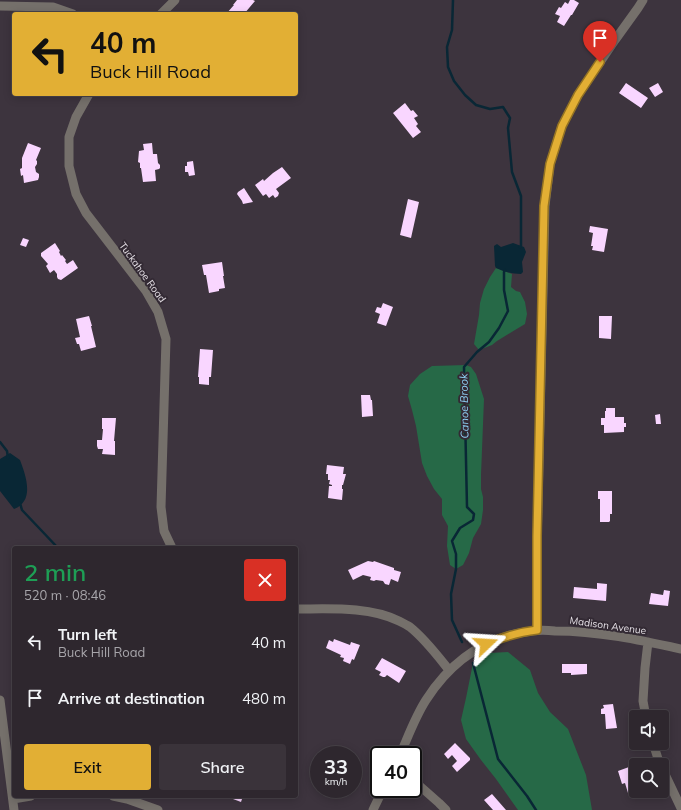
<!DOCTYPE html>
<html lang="en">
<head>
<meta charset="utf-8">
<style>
	body { margin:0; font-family:Mulish,sans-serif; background:#3a333a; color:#f1f3f6; height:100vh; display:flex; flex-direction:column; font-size:15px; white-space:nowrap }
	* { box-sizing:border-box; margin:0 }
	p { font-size:13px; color:#a7a5aa }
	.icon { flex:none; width:22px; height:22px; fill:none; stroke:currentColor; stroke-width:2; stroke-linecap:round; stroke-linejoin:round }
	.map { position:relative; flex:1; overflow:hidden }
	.details { position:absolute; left:12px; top:546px; width:286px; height:252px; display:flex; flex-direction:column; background:#2e272e; border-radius:4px; box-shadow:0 2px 10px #0003,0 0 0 1px #49444a }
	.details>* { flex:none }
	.banner { position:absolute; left:12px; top:12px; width:286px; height:84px; border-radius:4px; box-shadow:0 2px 10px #0003,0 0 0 1px #49444a; background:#e2af34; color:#111; overflow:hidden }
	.tools { position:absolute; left:629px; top:710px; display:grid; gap:8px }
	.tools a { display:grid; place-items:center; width:40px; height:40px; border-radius:4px; background:#2e272e; box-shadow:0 2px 10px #0003,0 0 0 1px #49444a; font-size:20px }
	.speed { position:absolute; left:310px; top:746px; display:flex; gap:8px; font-size:20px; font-weight:700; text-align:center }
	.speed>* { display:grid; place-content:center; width:52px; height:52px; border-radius:50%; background:#2e272e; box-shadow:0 2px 10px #0003,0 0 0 1px #49444a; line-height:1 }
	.speed small { font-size:10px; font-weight:400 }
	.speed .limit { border:2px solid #111; border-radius:6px; background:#fff; color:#111 }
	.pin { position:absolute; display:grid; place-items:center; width:34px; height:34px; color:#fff; margin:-41px -17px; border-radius:50% 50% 50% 0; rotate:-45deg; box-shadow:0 0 4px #0007 }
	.pin .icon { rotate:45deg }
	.me { position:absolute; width:44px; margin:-22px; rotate:70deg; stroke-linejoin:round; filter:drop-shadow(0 0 3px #0008) }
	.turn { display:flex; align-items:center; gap:14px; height:84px; padding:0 12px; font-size:18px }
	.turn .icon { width:52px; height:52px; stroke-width:2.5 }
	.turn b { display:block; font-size:28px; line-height:34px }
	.round { display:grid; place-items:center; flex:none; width:42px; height:42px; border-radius:4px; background:#3a333a }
	.headline { display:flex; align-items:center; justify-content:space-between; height:68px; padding:0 12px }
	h1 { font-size:24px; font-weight:600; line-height:30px; color:#1e9e55 }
	.cta { display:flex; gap:8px; margin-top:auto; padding:8px 12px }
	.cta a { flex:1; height:46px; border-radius:4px; background:#e2af34; color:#111; font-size:16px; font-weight:600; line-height:46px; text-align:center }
	.cta a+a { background:#3a333a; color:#f1f3f6 }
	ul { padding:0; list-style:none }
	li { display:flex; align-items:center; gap:12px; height:56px; padding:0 12px }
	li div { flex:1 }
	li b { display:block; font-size:15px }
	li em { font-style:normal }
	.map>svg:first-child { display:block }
</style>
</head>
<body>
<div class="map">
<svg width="681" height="810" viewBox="0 0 681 810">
	<rect width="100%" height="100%" fill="#3d343e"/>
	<!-- green -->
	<path fill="#266947" d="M496,268L512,274L511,287L516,291L520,292L525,302L527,314L525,324L497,341L492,345L479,350L474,344L479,315L480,303L484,289L490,277Z
		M466,365L471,367L476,374L484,399L481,475V489L483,497V510L481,524L473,538L469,553L463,565L456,569L450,565L447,546L448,526L442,515V499L434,489L427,476L422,463L416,426L412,410L408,396L410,385L420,374L432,366Z
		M508,652L530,670L538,693L550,712L568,729L586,775L592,810H518L496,779L481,760L466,739L461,720L466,698L473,663L489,653Z"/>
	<!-- water -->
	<path fill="#092735" d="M513,243L524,247L526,252L522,262L523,272L521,274C512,274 505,272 496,268L495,266L494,246L497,244L501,247Z
		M10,453L20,460C26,476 35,501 14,509L0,491V459Z"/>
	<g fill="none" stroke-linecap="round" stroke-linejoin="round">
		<!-- stream -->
		<path stroke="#092735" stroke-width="2.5" d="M453,0L452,30L447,47L448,67L454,81L465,95L476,105L490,109L503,107L510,118L508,128L512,172L521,196V246L520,247
			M0,442L7,451L8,458
			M20,503L22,510L58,548
			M462,642L452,620L451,594L456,569V554L452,541L460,528L473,520L474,514L467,507L464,367L477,352L489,342L499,328L508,311L504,290V272L505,270
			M473,663L498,759L527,796L536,810"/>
	</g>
	<!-- building -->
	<path fill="#f9d6ff" d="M237,0H253L255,1L244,14H226L234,5H233Z
		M570,0H574L579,3L572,15H571L564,26L557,22L560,16L555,14L559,7L561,8L565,2L568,4Z
		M626,83L648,98L641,108L619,93Z
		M658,83L663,92L655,97L649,88Z
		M405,103L411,111L413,110L418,116L414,118L418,124L416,126L421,132L413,138L393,113Z
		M28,143L41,148L36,160L37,161V164L35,167L36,172L39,174V177L38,180L24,183L23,175L21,176L20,169L22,168V158Z
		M152,143L153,154H157L158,163L160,165V168L159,169L155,170L156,181L143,182L141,168H140V163L138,162L139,151L144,150L143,144Z
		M193,161L195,175L189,176L188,172H185V166H187V162Z
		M282,167L291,178L276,189L279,193L278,196L275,198L273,195L269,198L266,194L263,196L255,185L263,179L264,181L273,173Z
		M244,188L253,202L243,204L242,201L237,194L238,192Z
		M408,199L419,202L411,238L400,235Z
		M590,226L608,229L604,252L592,250L593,246H591L593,233L589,232Z
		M23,238L29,240L26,247L20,245Z
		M55,243L60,251L59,252L61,256L62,255L66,260L65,261L67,264L73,260L78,268L61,280L58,279L57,277V274L54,270L50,273L46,266L48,264L41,256V253Z
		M222,262L224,276H223L225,288L219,289V291L209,293L206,275H204L202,265Z
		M383,303L393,307L386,326L377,323L380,314L375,312L377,307L381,308Z
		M89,316L92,326H91L96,347L81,351L79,344H77L75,338L80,337L76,319Z
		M599,316H612L611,339L599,338Z
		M200,349L213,350L211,377H209V385L199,384V377H198Z
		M361,395H370L371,400H372L373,416L362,417Z
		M606,408H615V417H624V423H626V427H624V432L604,433V425H601V418H605V411H606Z
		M660,414L661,424H656L655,415Z
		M102,418H116L114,441H115V455L102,454L103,449H98L97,446V440H102L103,429H102Z
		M327,465L344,467L343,474H346L343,485H342V489H343L342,500L328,498L329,486H332V485L329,484L330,480H328V474H326Z
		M598,491H612V514H610V521L609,522H600V499H598Z
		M368,561L373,562L374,561L394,568V570L401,572L398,582L391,579L389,585L385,584L383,581L376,580L374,581L370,580L371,577L363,575L353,580L348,570Z
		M597,583L607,584L606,601L573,598L574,587L597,589Z
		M664,590L670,591L668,606L649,604L651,593L663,595Z
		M334,639L350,645L351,642L360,645L354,660L352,659L350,664L343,661L344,658L340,657L341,655L326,648L329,640L333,642Z
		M382,658L406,671L399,683L387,675L385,677H383L379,675L381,672L375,669Z
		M562,664H587V674L571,675V673H562Z
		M613,704L617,728L606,729L605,714H601V709L604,708L603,705Z
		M455,743L470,758V760L457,772L452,766L457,761L452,755L448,759L444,754Z
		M340,746L355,755H341L336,752Z
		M629,767L636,791L628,793L625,783L622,784L618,771Z
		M492,794L506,810H493L484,800Z
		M225,796H243L241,802Z"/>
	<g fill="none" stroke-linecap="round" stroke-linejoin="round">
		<!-- minor -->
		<path stroke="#75706b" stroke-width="9" d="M0,6L53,7L73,14
			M161,14L175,0
			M89,94L76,117L69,137V166L76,194L86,213L146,291L158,312L166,339L161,507L164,531L172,548
			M296,609C329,609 369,606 399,621C403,623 407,625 410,627C425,639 437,655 449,670
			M537,630V547L545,206L550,164L562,126L578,95L615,40L638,8L643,0
			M0,700L14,810
			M646,717L643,701L645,668L648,642
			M653,743L660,765
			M400,755C408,737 415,717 426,700C449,664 482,639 525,632C535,630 545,630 555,631C598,631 640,640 681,649
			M662,768L681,808
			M413,780L439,803L446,810
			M113,796L127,799L158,810
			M13,799L31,796
			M373,810L383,789"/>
	</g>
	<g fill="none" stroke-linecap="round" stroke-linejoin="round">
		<!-- route casing -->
		<g stroke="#937222" stroke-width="10">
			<path id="route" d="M486,644C503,637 519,632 537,630V536L544,206L550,164L562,126L578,95L600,62"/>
		</g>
		<!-- route -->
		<use href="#route" stroke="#e2af34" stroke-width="7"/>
	</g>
	<g text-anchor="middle" stroke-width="4" stroke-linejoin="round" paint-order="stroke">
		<!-- street labels -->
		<g font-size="10" fill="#e4dfe5" stroke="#332a34">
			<text transform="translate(143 272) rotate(54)" y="4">Tuckahoe Road</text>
			<text transform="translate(608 625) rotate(8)" y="4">Madison Avenue</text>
		</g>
		<!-- water labels -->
		<g font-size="11" font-style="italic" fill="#8ecff4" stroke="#332a34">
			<text transform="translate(464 406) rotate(-91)" y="4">Canoe Brook</text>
		</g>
	</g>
</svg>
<div class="tools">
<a><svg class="icon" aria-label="sound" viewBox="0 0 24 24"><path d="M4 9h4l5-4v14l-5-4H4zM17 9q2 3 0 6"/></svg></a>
<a><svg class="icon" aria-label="search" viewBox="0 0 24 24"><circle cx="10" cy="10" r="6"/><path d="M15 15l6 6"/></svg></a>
</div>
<div class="speed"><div>33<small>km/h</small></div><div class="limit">40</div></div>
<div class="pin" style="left:600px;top:62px;background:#d93025"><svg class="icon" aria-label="arrive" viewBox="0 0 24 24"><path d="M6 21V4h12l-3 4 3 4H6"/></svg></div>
<svg class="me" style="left:486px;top:644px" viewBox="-20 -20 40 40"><path d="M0-17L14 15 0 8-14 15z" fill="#e2af34" stroke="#fff" stroke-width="4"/></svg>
<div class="banner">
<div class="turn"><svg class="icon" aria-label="left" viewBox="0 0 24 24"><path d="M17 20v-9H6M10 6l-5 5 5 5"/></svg><div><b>40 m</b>Buck Hill Road</div></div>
</div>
<section class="details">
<div class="headline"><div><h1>2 min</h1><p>520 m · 08:46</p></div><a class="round" style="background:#d93025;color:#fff"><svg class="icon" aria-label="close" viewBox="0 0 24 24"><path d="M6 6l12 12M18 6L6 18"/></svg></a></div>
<ul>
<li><svg class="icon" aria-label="left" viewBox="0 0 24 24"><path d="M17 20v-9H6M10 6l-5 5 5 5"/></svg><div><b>Turn left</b><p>Buck Hill Road</p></div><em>40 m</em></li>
<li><svg class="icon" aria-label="arrive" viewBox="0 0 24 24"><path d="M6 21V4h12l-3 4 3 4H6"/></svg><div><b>Arrive at destination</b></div><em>480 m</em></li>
</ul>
<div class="cta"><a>Exit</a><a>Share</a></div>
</section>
</div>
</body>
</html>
